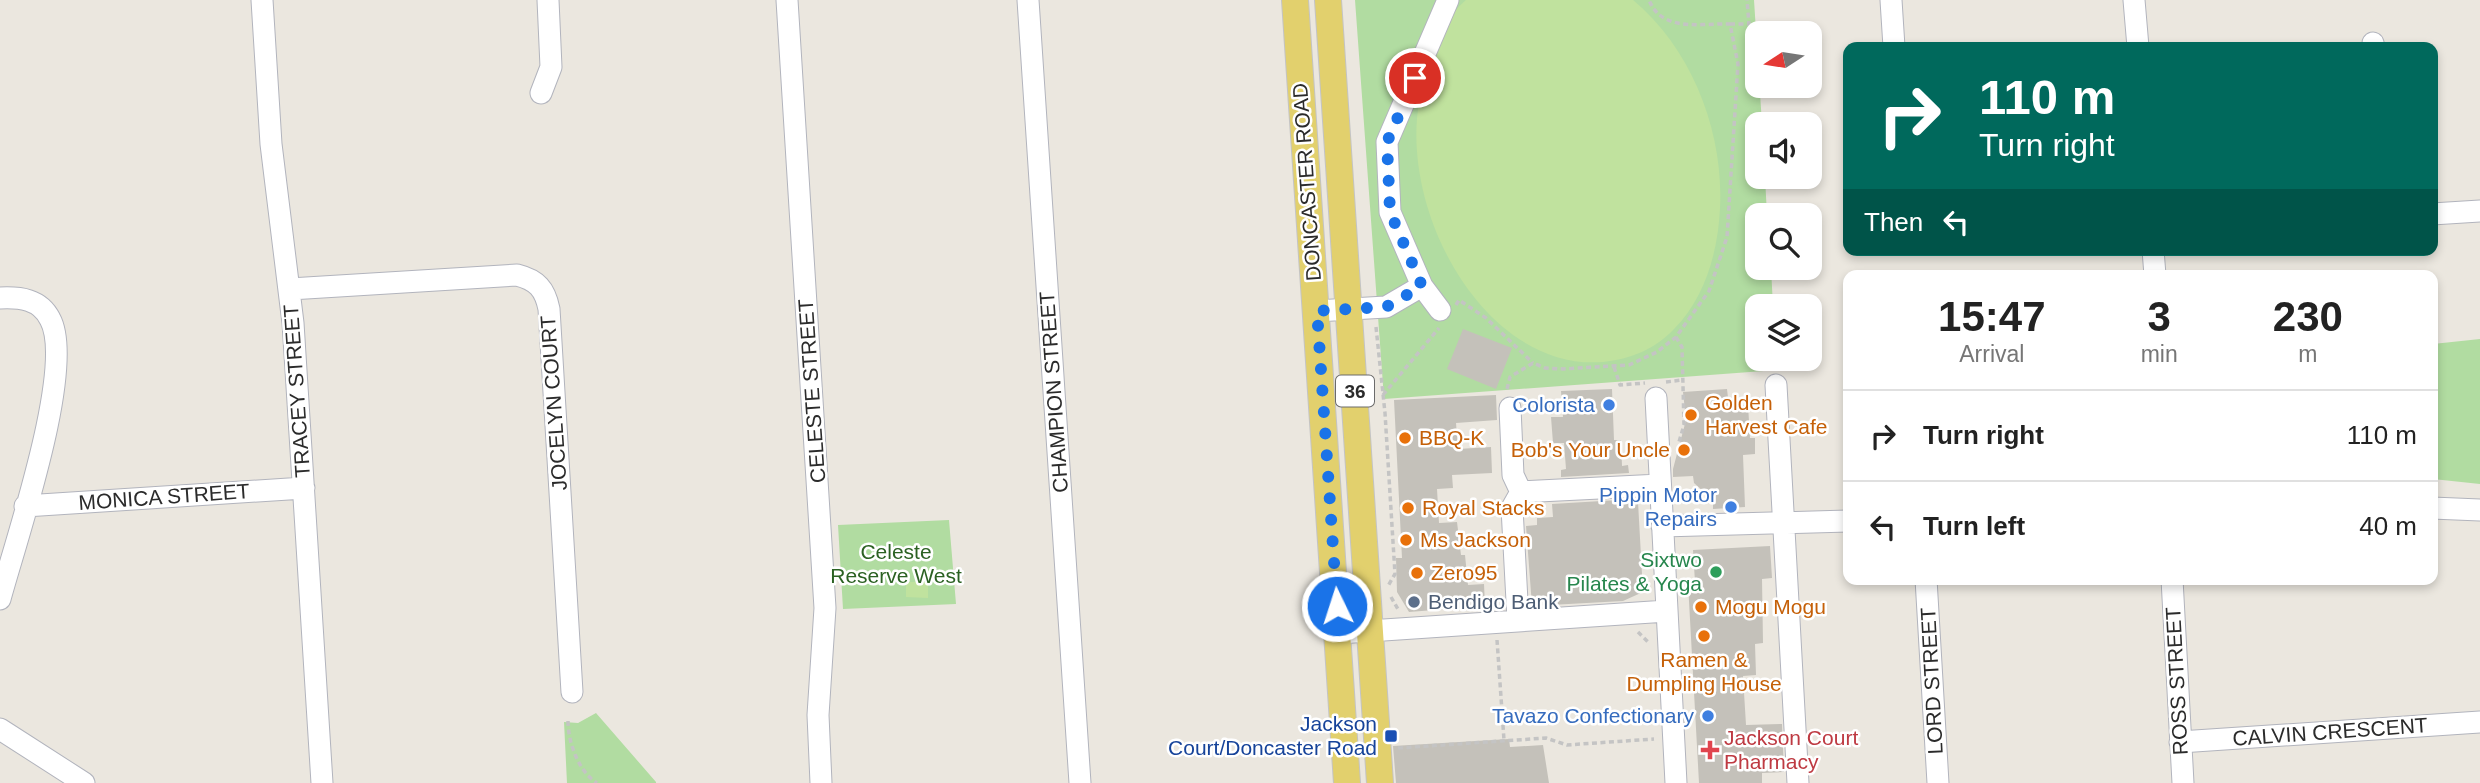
<!DOCTYPE html>
<html lang="en">
<head>
<meta charset="utf-8">
<style>
	body { margin:0; font-family:Arial,sans-serif; background:#f2f2f2; color:#222; height:100vh; display:flex; flex-direction:column; font-size:26px; white-space:nowrap }
	* { box-sizing:border-box; margin:0 }
	p { font-size:23px; color:#767676 }
	.icon { flex:none; width:38px; height:38px; fill:none; stroke:currentColor; stroke-width:2; stroke-linecap:round; stroke-linejoin:round }
	.map { position:relative; flex:1; overflow:hidden }
	.details { position:absolute; left:1843px; top:270px; width:595px; height:315px; display:flex; flex-direction:column; background:#fff; border-radius:14px; box-shadow:0 4px 10px #0003 }
	.details>* { flex:none }
	.hud { position:absolute; left:1843px; top:42px; width:595px; height:214px; border-radius:14px; box-shadow:0 4px 10px #0003; background:#00695c; color:#fff; overflow:hidden }
	.needle { width:46px; rotate:258deg }
	.controls { position:absolute; left:1745px; top:21px; display:grid; gap:14px }
	.controls a { display:grid; place-items:center; width:77px; height:77px; border-radius:14px; background:#fff; box-shadow:0 4px 10px #0003; font-size:35px }
	.pin { position:absolute; display:grid; place-items:center; width:60px; height:60px; color:#fff; margin:-30px; border:4px solid #fff; border-radius:50%; box-shadow:0 2px 7px #0007 }
	.me { position:absolute; width:77px; margin:-38px; rotate:356deg; stroke-linejoin:round; filter:drop-shadow(0 0 5px #0008) }
	.turn { display:flex; align-items:center; gap:24px; height:147px; padding:0 21px; font-size:32px }
	.turn .icon { width:91px; height:91px; stroke-width:2.5 }
	.turn b { display:block; font-size:49px; line-height:60px }
	.then { display:flex; align-items:center; height:66px; padding:0 21px; background:#0003; gap:14px; font-size:26px }
	.eta { display:flex; justify-content:space-evenly; align-items:center; height:119px; text-align:center }
	.eta b { font-size:42px; font-weight:700; line-height:49px }
	ul { padding:0; list-style:none }
	li { display:flex; align-items:center; gap:21px; height:91px; padding:0 21px; border-top:2px solid #e0e0e0 }
	li div { flex:1 }
	li b { display:block; font-size:26px }
	li em { font-style:normal }
	.map>svg:first-child { display:block }
</style>
</head>
<body>
<div class="map">
<svg width="2480" height="783" viewBox="0 0 2480 783">
	<rect width="100%" height="100%" fill="#ebe7df"/>
	<!-- green -->
	<path fill="#b1dca1" d="M1355,0H1754L1762,124H1757V177H1765L1767,215H1757V268H1771L1773,306H1757V359H1776L1777,370L1384,399Z
		M2480,339V484L2433,479V344Z
		M949,520L956,604L843,609L838,525Z
		M596,713L656,782V783H567L564,722L578,723Z"/>
	<!-- pitch -->
	<path fill="#c0e29e" d="M1466,0H1633C1692,49 1724,132 1720,208C1718,252 1705,298 1674,329C1655,349 1631,359 1603,362C1472,372 1382,176 1429,69C1439,46 1446,16 1466,0Z
		M906,582H928V598L906,597Z"/>
	<!-- building -->
	<path fill="#c4c1ba" d="M1463,329L1512,348L1496,389L1447,369Z
		M1612,389L1614,440H1621L1622,466L1628,465L1629,473L1561,477V470L1566,469L1564,443H1553L1551,417H1563L1561,391Z
		M1727,389L1729,406L1748,405L1750,438H1755V454L1743,455L1745,507L1713,509V500L1694,483L1693,476L1673,477V469L1686,420L1683,392Z
		M1496,395L1497,420L1456,423L1458,449L1491,447L1492,473L1452,475L1453,488L1437,489L1439,523L1457,522L1461,555H1465L1468,585L1484,584L1485,606L1409,612L1397,592L1396,558H1402L1394,400Z
		M1635,499L1638,502L1643,592L1623,601L1532,606L1526,526L1537,525V518L1553,517L1552,504Z
		M1770,546L1772,578L1762,579L1763,643L1755,644L1756,675L1743,676L1746,725L1782,724L1784,772L1762,773V783H1699L1688,583L1695,582L1693,550Z
		M1509,739L1510,747L1543,745L1549,783H1396L1393,746Z"/>
	<g fill="none" stroke-linecap="round" stroke-linejoin="round">
		<!-- minor casing -->
		<g stroke="#b2b4bd" stroke-width="23">
			<path id="minor" d="M262,0L271,144L293,323L322,783
				M787,0L825,608L818,715L821,783
				M1028,0L1080,783
				M1891,0L1894,47
				M2134,0L2138,47
				M2373,43L2374,47
				M541,93L551,67L548,0
				M2432,214L2480,211
				M2153,250L2155,275
				M290,289L517,275C537,280 545,289 549,309L572,692
				M0,298C20,297 40,299 50,319C76,366 15,543 0,599
				M1440,310L1422,286L1390,212L1387,142L1448,0
				M1316,311L1386,307L1422,286
				M1776,385L1798,783
				M1656,398L1676,783
				M1510,408L1513,475L1521,492
				M25,506L304,488
				M2432,508L2480,510
				M1662,526L1848,521
				M1926,579L1938,783
				M2172,579L2183,783
				M1518,620L1512,508L1521,492L1660,485
				M1339,633L1667,611
				M0,729L84,783
				M2180,742L2480,722"/>
		</g>
		<!-- major casing -->
		<g stroke="#c4c4c4" stroke-width="28">
			<path id="major" d="M1295,0L1347,783
				M1328,0L1380,783"/>
		</g>
		<!-- path -->
		<path stroke="#c4c4c4" stroke-width="3.5" stroke-dasharray="5 3.5" stroke-linecap="butt" d="M1730,24H1749L1747,0
			M1456,305L1459,300L1486,318L1533,363
			M1376,327L1385,413L1395,574L1388,586
			M1676,337L1682,347L1684,425L1679,442
			M1614,367L1620,385L1645,383
			M1666,382L1682,380
			M1507,389L1510,377L1533,363L1545,368L1563,369L1629,365L1657,352L1676,337L1709,291L1727,237L1738,64L1730,24C1702,23 1662,33 1649,0
			M1383,395L1439,328
			M1391,597L1399,611
			M1638,632L1650,644
			M1497,640L1504,740
			M568,721C568,743 579,772 597,783
			M1398,748L1546,738L1567,745L1654,739"/>
		<!-- minor -->
		<use href="#minor" stroke="#fff" stroke-width="21"/>
		<!-- major -->
		<use href="#major" stroke="#e2d06d" stroke-width="26"/>
	</g>
	<g fill="none" stroke-linecap="round" stroke-linejoin="round">
		<!-- route -->
		<path stroke="#1a73e8" stroke-width="12" stroke-dasharray="0 21.6" d="M1337,606L1317,311L1386,307L1422,286L1390,212L1387,142L1415,78"/>
	</g>
	<!-- markers -->
	<g fill="#3f7fe0" stroke="#fff" stroke-width="2.5">
		<circle cx="1609" cy="405" r="7"/>
		<circle cx="1731" cy="507" r="7"/>
		<circle cx="1708" cy="716" r="7"/>
	</g>
	<g fill="#e8710a" stroke="#fff" stroke-width="2.5">
		<circle cx="1691" cy="415" r="7"/>
		<circle cx="1405" cy="438" r="7"/>
		<circle cx="1684" cy="450" r="7"/>
		<circle cx="1408" cy="508" r="7"/>
		<circle cx="1406" cy="540" r="7"/>
		<circle cx="1417" cy="573" r="7"/>
		<circle cx="1701" cy="607" r="7"/>
		<circle cx="1704" cy="636" r="7"/>
	</g>
	<circle fill="#2e9e5b" stroke="#fff" stroke-width="2.5" cx="1716" cy="572" r="7"/>
	<circle fill="#5c6f8a" stroke="#fff" stroke-width="2.5" cx="1414" cy="602" r="7"/>
	<rect fill="#1a4fb4" stroke="#fff" stroke-width="2.5" x="1384" y="729" width="14" height="14" rx="3.5"/>
	<path fill="#e0444e" stroke="#fff" stroke-width="2.5" d="M1706.5 739.5h7v7h7v7h-7v7h-7v-7h-7v-7h7z"/>
	<g text-anchor="middle" stroke-width="5" stroke-linejoin="round" paint-order="stroke">
		<!-- shield labels -->
		<rect fill="#fff" stroke="#6b6b6b" stroke-width="2" x="1336" y="375.5" width="38" height="31" rx="5"/>
		<g font-size="19" font-weight="bold" fill="#2b2b2b">
			<text x="1355" y="398">36</text>
		</g>
		<!-- street labels -->
		<g font-size="21" fill="#2b2b2b" stroke="#fff">
			<text transform="translate(1307 182) rotate(-94)" y="7">DONCASTER ROAD</text>
			<text transform="translate(297 391) rotate(-94)" y="7">TRACEY STREET</text>
			<text transform="translate(812 391) rotate(-94)" y="7">CELESTE STREET</text>
			<text transform="translate(1054 392) rotate(-94)" y="7">CHAMPION STREET</text>
			<text transform="translate(554 403) rotate(-94)" y="7">JOCELYN COURT</text>
			<text transform="translate(164 497) rotate(-4)" y="7">MONICA STREET</text>
			<text transform="translate(1932 681) rotate(-93)" y="7">LORD STREET</text>
			<text transform="translate(2177 681) rotate(-93)" y="7">ROSS STREET</text>
			<text transform="translate(2330 732) rotate(-4)" y="7">CALVIN CRESCENT</text>
		</g>
		<!-- food labels -->
		<g font-size="21" fill="#c56008" stroke="#fff" text-anchor="start">
			<text x="1705" y="410">Golden<tspan x="1705" dy="24">Harvest Cafe</tspan></text>
			<text x="1419" y="445">BBQ-K</text>
			<text x="1670" y="457" text-anchor="end">Bob's Your Uncle</text>
			<text x="1422" y="515">Royal Stacks</text>
			<text x="1420" y="547">Ms Jackson</text>
			<text x="1431" y="580">Zero95</text>
			<text x="1715" y="614">Mogu Mogu</text>
			<text x="1704" y="667" text-anchor="middle">Ramen &amp;<tspan x="1704" dy="24">Dumpling House</tspan></text>
		</g>
		<!-- shop labels -->
		<g font-size="21" fill="#366cbe" stroke="#fff" text-anchor="end">
			<text x="1595" y="412">Colorista</text>
			<text x="1717" y="502">Pippin Motor<tspan x="1717" dy="24">Repairs</tspan></text>
			<text x="1694" y="723">Tavazo Confectionary</text>
		</g>
		<!-- park labels -->
		<g font-size="21" fill="#2b6122" stroke="#fff">
			<text x="896" y="559">Celeste<tspan x="896" dy="24">Reserve West</tspan></text>
		</g>
		<!-- leisure labels -->
		<g font-size="21" fill="#27864d" stroke="#fff" text-anchor="end">
			<text x="1702" y="567">Sixtwo<tspan x="1702" dy="24">Pilates &amp; Yoga</tspan></text>
		</g>
		<!-- service labels -->
		<g font-size="21" fill="#4e5e75" stroke="#fff" text-anchor="start">
			<text x="1428" y="609">Bendigo Bank</text>
		</g>
		<!-- transit labels -->
		<g font-size="21" fill="#164399" stroke="#fff" text-anchor="end">
			<text x="1377" y="731">Jackson<tspan x="1377" dy="24">Court/Doncaster Road</tspan></text>
		</g>
		<!-- health labels -->
		<g font-size="21" fill="#be3a42" stroke="#fff" text-anchor="start">
			<text x="1724" y="745">Jackson Court<tspan x="1724" dy="24">Pharmacy</tspan></text>
		</g>
	</g>
</svg>
<div class="controls">
<a><svg class="needle" viewBox="-14 -14 28 28"><path d="M0-13l5 13h-10z" fill="#e53935"/><path d="M0 13l5-13h-10z" fill="#767676"/></svg></a>
<a><svg class="icon" aria-label="sound" viewBox="0 0 24 24"><path d="M4 9h4l5-4v14l-5-4H4zM17 9q2 3 0 6"/></svg></a>
<a><svg class="icon" aria-label="search" viewBox="0 0 24 24"><circle cx="10" cy="10" r="6"/><path d="M15 15l6 6"/></svg></a>
<a><svg class="icon" aria-label="layers" viewBox="0 0 24 24"><path d="M12 4l9 5-9 5-9-5zM3 14l9 5 9-5"/></svg></a>
</div>
<div class="pin" style="left:1415px;top:78px;background:#d93025"><svg class="icon" aria-label="arrive" viewBox="0 0 24 24"><path d="M6 21V4h12l-3 4 3 4H6"/></svg></div>
<svg class="me" style="left:1337px;top:606px" viewBox="-20 -20 40 40"><circle r="17" fill="#1a73e8" stroke="#fff" stroke-width="3"/><path d="M0-11L8 9 0 5-8 9z" fill="#fff"/></svg>
<div class="hud">
<div class="turn"><svg class="icon" aria-label="right" viewBox="0 0 24 24"><path d="M7 20v-9h11M14 6l5 5-5 5"/></svg><div><b>110 m</b>Turn right</div></div>
<div class="then">Then<svg class="icon" aria-label="left" viewBox="0 0 24 24"><path d="M17 20v-9H6M10 6l-5 5 5 5"/></svg></div>
</div>
<section class="details">
<div class="eta">
<div><b>15:47</b><p>Arrival</p></div>
<div><b>3</b><p>min</p></div>
<div><b>230</b><p>m</p></div>
</div>
<ul>
<li><svg class="icon" aria-label="right" viewBox="0 0 24 24"><path d="M7 20v-9h11M14 6l5 5-5 5"/></svg><div><b>Turn right</b></div><em>110 m</em></li>
<li><svg class="icon" aria-label="left" viewBox="0 0 24 24"><path d="M17 20v-9H6M10 6l-5 5 5 5"/></svg><div><b>Turn left</b></div><em>40 m</em></li>
</ul>
</section>
</div>
</body>
</html>
